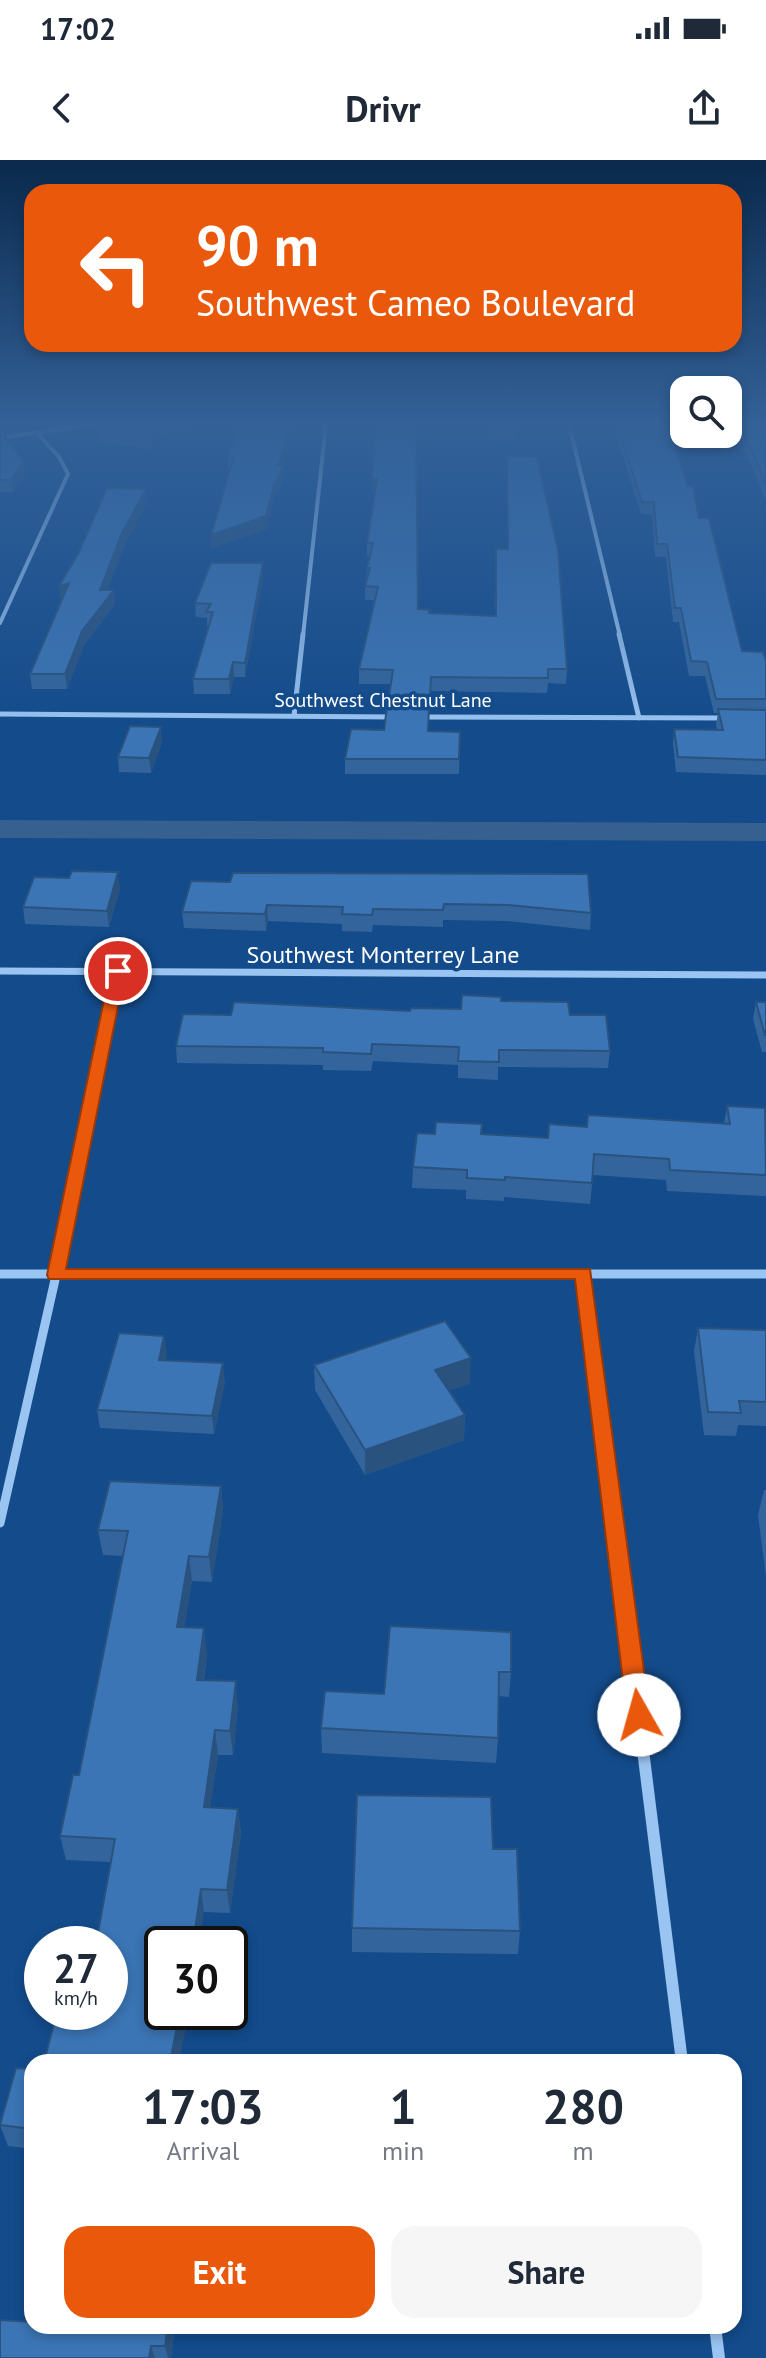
<!DOCTYPE html>
<html lang="en">
<head>
<meta charset="utf-8">
<style>
	body { margin:0; font-family:"PT Sans",sans-serif; background:#f6f6f7; color:#1f2937; height:100vh; display:flex; flex-direction:column; font-size:30px; white-space:nowrap }
	* { box-sizing:border-box; margin:0 }
	p { font-size:26px; color:#747a83 }
	.icon { flex:none; width:44px; height:44px; fill:none; stroke:currentColor; stroke-width:2; stroke-linecap:round; stroke-linejoin:round }
	.map { position:relative; flex:1; overflow:hidden }
	.drawer { position:absolute; left:24px; top:1894px; width:718px; height:280px; display:flex; flex-direction:column; background:#fff; border-radius:24px; box-shadow:0 4px 12px #0003 }
	.drawer>* { flex:none }
	.hud { position:absolute; left:24px; top:24px; width:718px; height:168px; border-radius:24px; box-shadow:0 4px 12px #0003; background:#ea580c; color:#fff; overflow:hidden }
	.tools { position:absolute; left:670px; top:216px; display:grid; gap:16px }
	.tools a { display:grid; place-items:center; width:72px; height:72px; border-radius:16px; background:#fff; box-shadow:0 4px 12px #0003; font-size:40px }
	.speed { position:absolute; left:24px; top:1766px; display:flex; gap:16px; font-size:40px; font-weight:700; text-align:center }
	.speed>* { display:grid; place-content:center; width:104px; height:104px; border-radius:50%; background:#fff; box-shadow:0 4px 12px #0003; line-height:1 }
	.speed small { font-size:20px; font-weight:400 }
	.speed .limit { border:4px solid #111; border-radius:12px; background:#fff; color:#111 }
	.pin { position:absolute; display:grid; place-items:center; width:68px; height:68px; color:#fff; margin:-34px; border:4px solid #fff; border-radius:50%; box-shadow:0 2px 8px #0007 }
	.me { position:absolute; width:88px; margin:-44px; rotate:353deg; stroke-linejoin:round; filter:drop-shadow(0 0 6px #0008) }
	.turn { display:flex; align-items:center; gap:28px; height:168px; padding:0 40px; font-size:36px }
	.turn .icon { width:104px; height:104px; stroke-width:2.5 }
	.turn b { display:block; font-size:56px; line-height:68px }
	.eta { display:flex; justify-content:space-evenly; align-items:center; height:136px; text-align:center }
	.eta b { font-size:48px; font-weight:700; line-height:56px }
	.button { display:flex; gap:16px; margin-top:auto; padding:16px 40px }
	.button a { flex:1; height:92px; border-radius:24px; background:#ea580c; color:#fff; font-size:32px; font-weight:700; line-height:92px; text-align:center }
	.button a+a { background:#f6f6f7; color:#1f2937 }
	.status { display:flex; justify-content:space-between; align-items:center; height:56px; padding:0 40px; background:#fff; direction:ltr }
	.status svg { height:22px; fill:currentColor }
	header { display:flex; justify-content:space-between; align-items:center; height:104px; padding:0 40px; background:#fff; font-size:36px; font-weight:700 }
	.map>svg:first-child { display:block }
</style>
</head>
<body>
<div class="status"><b>17:02</b><svg viewBox="0 0 49 12"><path d="M0 12V9h3v3zM5 12V6h3v6zM10 12V3h3v9zM15 12V0h3v12zM26 1h20v11H26zM47 4h2v5h-2z"/></svg></div>
<header><svg class="icon" aria-label="back" viewBox="0 0 24 24"><path d="M15 5l-7 7 7 7"/></svg>Drivr<svg class="icon" aria-label="share" viewBox="0 0 24 24"><path d="M12 15V3M7 8l5-5 5 5M5 13v7h14v-7"/></svg></header>
<div class="map">
<svg width="766" height="2198" viewBox="0 0 766 2198">
	<rect width="100%" height="100%" fill="#134b8b"/>
	<g fill="none" stroke-linecap="round" stroke-linejoin="round">
		<!-- canal -->
		<path fill="#366090" fill-rule="evenodd" d="M0,660L766,663V681L0,678Z"/>
		<!-- minor-far4 -->
		<path stroke="#9ac4f1" stroke-width="4" d="M569,264L620,476
			M0,278L97,264
			M0,463L68,314L59,297L37,273
			M303,476L326,264"/>
		<!-- minor-far3 -->
		<path stroke="#9ac4f1" stroke-width="5" d="M619,474L639,558
			M0,554L395,557
			M294,556L303,474
			M421,557L727,558"/>
		<!-- minor-far2 -->
		<path stroke="#9ac4f1" stroke-width="7" d="M0,811L766,815
			M56,1113L118,811"/>
		<!-- minor-far1 -->
		<path stroke="#9ac4f1" stroke-width="9" d="M583,1113L642,1584
			M0,1114H766
			M0,1363L57,1111"/>
		<!-- minor -->
		<path stroke="#9ac4f1" stroke-width="12" d="M642,1582L682,1902
			M715,2166L719,2198"/>
	</g>
	<!-- wall -->
	<path fill="#33659c" d="M105,264H194L188,274L176,269L156,281L152,289L99,282L98,270L106,265Z
		M379,264L418,449L430,453L496,456V389H507V296L567,509L566,524L548,523L547,533L430,531L428,571L460,572L459,614H345V599L384,570L389,547L391,524H359V509L374,440H365V426L370,396H367V383L375,332L372,333L374,301H372V289Z
		M487,264H518L515,280L487,279Z
		M613,264H684V266H673L672,271H671L742,491L766,501V615L676,612L673,584L674,569L717,570L716,564L718,553H714L705,516H689L679,462H673L666,397H655L652,355L641,354Z
		M728,264H766V341L735,267H728Z
		M0,275L26,314L13,332H0Z
		M288,279V288L283,305L285,318L274,337L267,369L211,388V375L231,309H228V296Z
		M148,341L124,386L107,430L115,444L84,485L67,529H32L30,514L62,439L61,440L59,426Z
		M263,417L245,517H234L230,534H194L193,519L209,466H207V458L196,457L195,443Z
		M162,582L151,613L119,612L118,597Z
		M233,713L591,753L590,770L507,761L443,760V767L373,765L372,772L342,771V764L268,761L266,771L184,768L182,752L230,722Z
		M120,728L109,767L25,764L23,747Z
		M501,841L570,855L610,891L608,908L498,907V920L458,918V905L373,901L371,911L323,910V905L177,903L176,886L231,855L461,849Z
		M756,842H766V892H762L753,859Z
		M727,946L766,956V1036L667,1031L666,1020L593,1015L590,1044L504,1037V1041L466,1039V1030L412,1028L413,1007L435,974H481L548,978L587,967L724,964Z
		M698,1168L766,1170V1266L738,1265L736,1276L704,1275L694,1191Z
		M167,1194L165,1200L225,1222L214,1274L100,1268L97,1250Z
		M314,1205L470,1224L449,1230L465,1255L464,1280L365,1315L315,1230Z
		M221,1326L223,1351L212,1422L192,1421L184,1468L207,1493L204,1520L238,1546L233,1595H218L210,1647L238,1649L241,1673L230,1753L204,1752L110,1852V1702L66,1700L60,1676L79,1615L123,1396L103,1395L98,1370Z
		M764,1330H766V1417L758,1355Z
		M390,1466L511,1512L509,1537L498,1536V1578L496,1603L322,1593L321,1568L384,1534Z
		M493,1689L520,1771L518,1794L352,1792V1768Z
		M32,1909V1989L8,1986L0,1965Z
		M32,2166H175L171,2198H0Z
		M480,2166H555L554,2170Z"/>
	<!-- shaded-wall -->
	<path fill="#29527f" d="M165,264H176V269L156,281L152,289L151,277L155,270Z
		M188,264H194L188,274Z
		M289,264H296L288,279V288L280,313L284,305L285,318L274,337L267,369L211,388V375L278,305L283,274Z
		M24,302L26,314L13,332L11,320Z
		M377,319V331L372,333V320Z
		M146,329L148,341L124,386L102,444L100,430L122,373Z
		M263,403V417L245,517V503Z
		M69,423L71,437L61,440L59,426Z
		M114,430L115,444L84,485L67,529L65,514L82,471Z
		M233,502L234,517L230,534L229,519Z
		M161,567L162,582L151,613L149,598Z
		M118,712L120,728L109,767L107,751Z
		M267,745L268,761L266,771L265,754Z
		M164,1176L167,1194L161,1218L159,1200Z
		M471,1198L470,1224L435,1235V1210Z
		M223,1203L225,1222L214,1274L212,1256Z
		M465,1255L464,1280L365,1315V1290Z
		M221,1326L223,1351L212,1422L209,1397Z
		M189,1396L192,1421L180,1492L177,1467Z
		M204,1468L207,1493L200,1544L197,1520Z
		M236,1521L238,1546L233,1595L230,1571Z
		M215,1570L218,1595L207,1671L204,1647Z
		M238,1649L241,1673L230,1753L227,1730Z
		M201,1729L204,1752L199,1784H193Z
		M180,1852H189L179,1902H170Z
		M168,2166H175L171,2198H168L165,2186Z
		M151,2186L155,2198H149Z"/>
	<!-- building -->
	<path fill="#3b75b5" stroke="#29527f" stroke-width="2" d="M108,264H165L155,270L151,277L98,270Z
		M239,264H289L283,274L288,276L278,305H284L274,325L266,356L211,375L234,296H228Z
		M379,264H416L418,449L430,450L429,453L496,456V389H508L507,296L537,297L558,390L567,509H548V518L431,517L430,536H389L393,510L359,509L378,427L365,426L370,408H367L373,383H367L377,319L372,320L375,289H372Z
		M487,264H517L516,268L487,267Z
		M617,264H668L688,326H693L699,358H709L742,491L763,492L766,501V539H716L707,502L691,501L681,448H675L667,384H657L654,342H642Z
		M740,264H766V324Z
		M2,272L24,302L11,320H0V275Z
		M107,328L146,329L122,373L100,430H114L82,471L65,514H30L69,423L59,426L78,394Z
		M211,403H263L245,503L233,502L229,519H193L213,452H206L211,444L195,443Z
		M387,547H429L428,571L460,572L459,599H345L351,569L384,570Z
		M718,549L766,550V600L678,597L674,569L723,570Z
		M130,566L161,567L149,598L118,597Z
		M72,711L118,712L107,751L23,747L34,717L69,718Z
		M233,713L588,714L591,753L508,745L444,744L443,750L373,749L372,755L342,754L343,747L267,745L265,754L182,752L191,721L230,722Z
		M462,835L501,837V841L568,842L570,855H606L610,891L499,890V902L458,901L459,887L372,884L371,894L323,892V888L176,886L183,854L231,855L234,842L410,851L411,848L461,849Z
		M756,842H766V875H765Z
		M727,946L765,948L766,1015L670,1010L669,999L594,994L592,1023L505,1017V1020L467,1018V1010L413,1007L417,973L435,974L436,962L482,964L481,974L548,978L549,964L587,967L588,955L730,964Z
		M445,1161L471,1198L435,1210L465,1255L365,1290L314,1205Z
		M698,1168L766,1170V1242L739,1241L741,1253L708,1252Z
		M119,1173L164,1176L159,1200L223,1203L212,1256L97,1250Z
		M110,1321L221,1326L209,1397L189,1396L177,1467L204,1468L197,1520L236,1521L230,1571L215,1570L204,1647L238,1649L227,1730L201,1729L193,1784H162V1852H180L170,1902H44L57,1852H110V1784H96L115,1679L60,1676L73,1615H79L128,1371L98,1370Z
		M390,1466L511,1472V1512H499L498,1578L321,1568L325,1531L384,1534Z
		M357,1635L491,1637L493,1689H517L520,1771L352,1768Z
		M16,1908L32,1909V1969L0,1965Z
		M0,2160L32,2162V2160V2166H168L165,2186H151L149,2198H0Z"/>
	<!-- sky -->
	<linearGradient id="sky" x2="0" y2="1"><stop stop-color="#0a294c"/><stop offset="0.46" stop-color="#336198"/><stop offset="1" stop-color="#336198" stop-opacity="0"/></linearGradient>
	<rect width="766" height="571" fill="url(#sky)"/>
	<!-- route -->
	<path fill="#ea580c" stroke="#983908" stroke-width="2" d="M118,807L125,811L66,1109H590L650,1555L647,1562L639,1565L630,1562L627,1555L575,1119H49L47,1115L110,811Z"/>
	<g text-anchor="middle" stroke-width="7" stroke-linejoin="round" paint-order="stroke">
		<!-- far-street labels -->
		<g font-size="20" fill="#fff" stroke="#134b8b">
			<text x="383" y="547">Southwest Chestnut Lane</text>
		</g>
		<!-- street labels -->
		<g font-size="24" fill="#fff" stroke="#134b8b">
			<text x="383" y="803">Southwest Monterrey Lane</text>
		</g>
	</g>
</svg>
<div class="tools">
<a><svg class="icon" aria-label="search" viewBox="0 0 24 24"><circle cx="10" cy="10" r="6"/><path d="M15 15l6 6"/></svg></a>
</div>
<div class="speed"><div>27<small>km/h</small></div><div class="limit">30</div></div>
<div class="pin" style="left:118px;top:811px;background:#d93025"><svg class="icon" aria-label="arrive" viewBox="0 0 24 24"><path d="M6 21V4h12l-3 4 3 4H6"/></svg></div>
<svg class="me" style="left:639px;top:1555px" viewBox="-20 -20 40 40"><circle r="19" fill="#fff"/><path d="M0-13L10 11 0 6-10 11z" fill="#ea580c"/></svg>
<div class="hud">
<div class="turn"><svg class="icon" aria-label="left" viewBox="0 0 24 24"><path d="M17 20v-9H6M10 6l-5 5 5 5"/></svg><div><b>90 m</b>Southwest Cameo Boulevard</div></div>
</div>
<section class="drawer">
<div class="eta">
<div><b>17:03</b><p>Arrival</p></div>
<div><b>1</b><p>min</p></div>
<div><b>280</b><p>m</p></div>
</div>
<div class="button"><a>Exit</a><a>Share</a></div>
</section>
</div>
</body>
</html>
